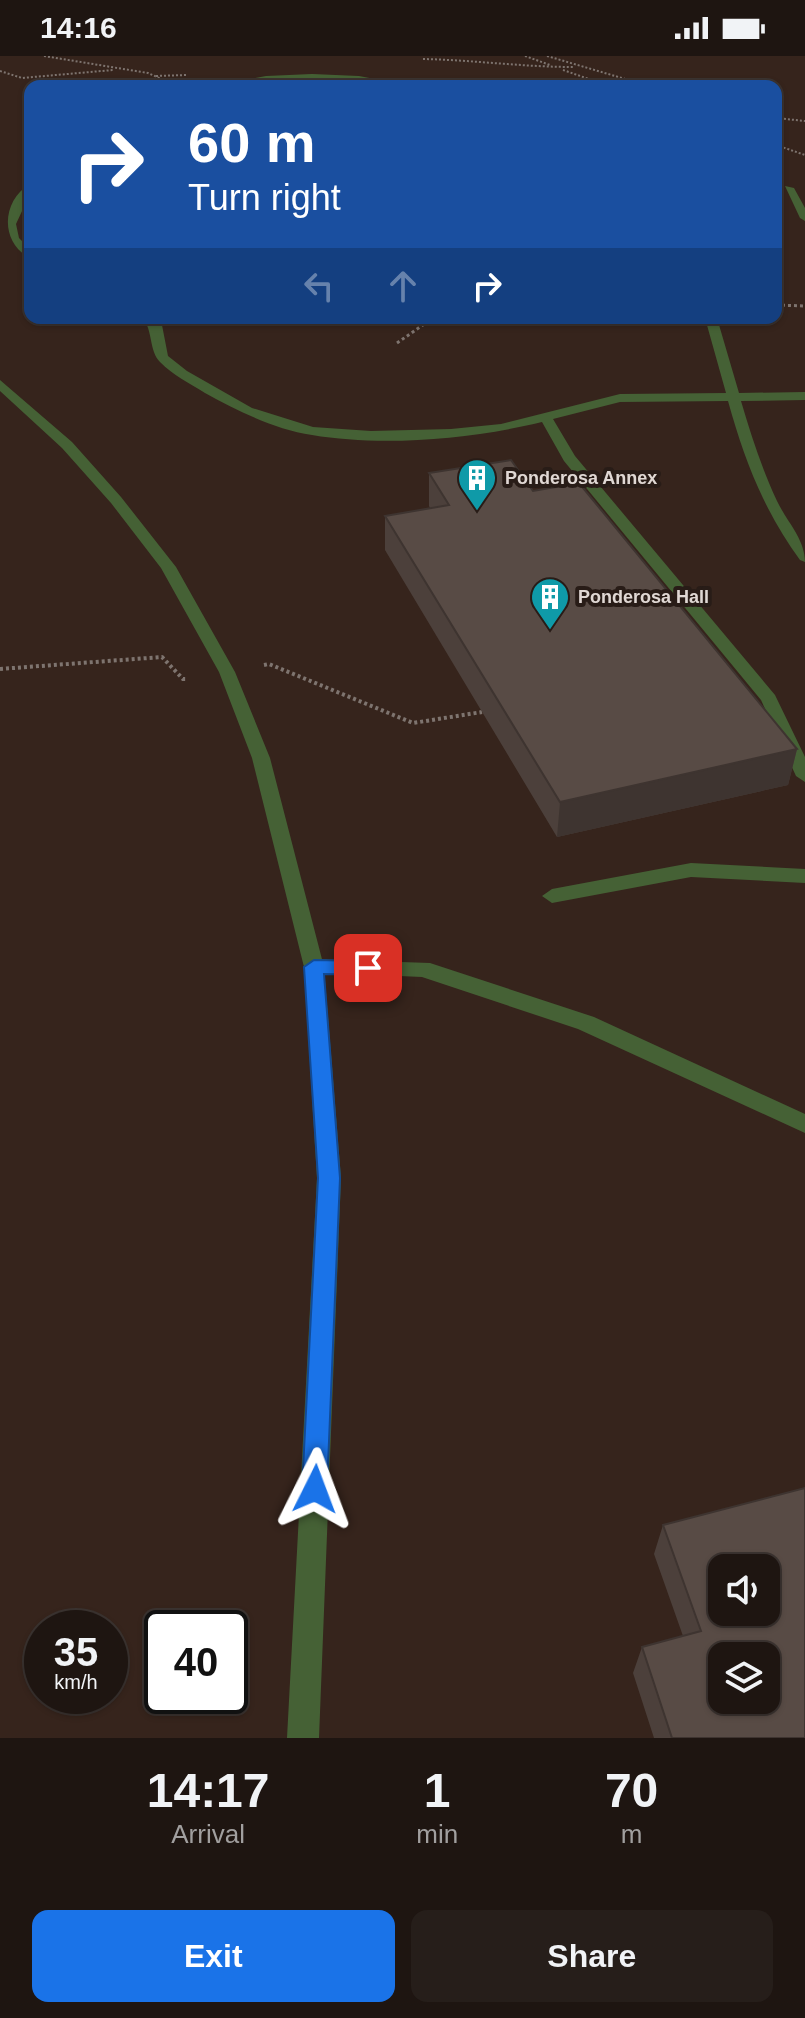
<!DOCTYPE html>
<html lang="en">
<head>
<meta charset="utf-8">
<style>
	body { margin:0; font-family:Arial,sans-serif; background:#261e1a; color:#f1f3f6; height:100vh; display:flex; flex-direction:column; font-size:30px; white-space:nowrap }
	* { box-sizing:border-box; margin:0 }
	p { font-size:26px; color:#a19f9f }
	.icon { flex:none; width:44px; height:44px; fill:none; stroke:currentColor; stroke-width:2; stroke-linecap:round; stroke-linejoin:round }
	.map { position:relative; height:1682px; overflow:hidden }
	.drawer { display:flex; flex-direction:column; background:#1e1511; flex:1 }
	.drawer>* { flex:none }
	.hud { position:absolute; left:24px; top:24px; width:758px; height:244px; border-radius:16px; box-shadow:0 2px 6px #0004,0 0 0 2px #3c3431; background:#1a4fa0; color:#fff; overflow:hidden }
	.controls { position:absolute; left:708px; top:1498px; display:grid; gap:16px }
	.controls a { display:grid; place-items:center; width:72px; height:72px; border-radius:16px; background:#1e1511; box-shadow:0 2px 6px #0004,0 0 0 2px #3c3431; font-size:40px }
	.speed { position:absolute; left:24px; top:1554px; display:flex; gap:16px; font-size:40px; font-weight:700; text-align:center }
	.speed>* { display:grid; place-content:center; width:104px; height:104px; border-radius:50%; background:#1e1511; box-shadow:0 2px 6px #0004,0 0 0 2px #3c3431; line-height:1 }
	.speed small { font-size:20px; font-weight:400 }
	.speed .limit { border:4px solid #111; border-radius:12px; background:#fff; color:#111 }
	.pin { position:absolute; display:grid; place-items:center; width:68px; height:68px; color:#fff; margin:-34px; border-radius:16px; box-shadow:0 4px 12px #0006 }
	.me { position:absolute; width:88px; margin:-44px; rotate:3deg; stroke-linejoin:round; filter:drop-shadow(0 0 6px #0008) }
	.turn { display:flex; align-items:center; gap:28px; height:168px; padding:0 32px; font-size:36px }
	.turn .icon { width:104px; height:104px; stroke-width:2.5 }
	.turn b { display:block; font-size:56px; line-height:68px }
	.lanes { display:flex; align-items:center; height:76px; padding:0 32px; background:#0003; justify-content:center; gap:40px; direction:ltr }
	.lanes .off { opacity:.35 }
	.eta { display:flex; justify-content:space-evenly; align-items:center; height:136px; text-align:center }
	.eta b { font-size:48px; font-weight:800; line-height:56px }
	.action { display:flex; gap:16px; margin-top:auto; padding:16px 32px }
	.action a { flex:1; height:92px; border-radius:16px; background:#1a73e8; color:#fff; font-size:32px; font-weight:800; line-height:92px; text-align:center }
	.action a+a { background:#261e1a; color:#f1f3f6 }
	.status { display:flex; justify-content:space-between; align-items:center; height:56px; padding:0 40px; background:#1e1511; direction:ltr }
	.status svg { height:22px; fill:currentColor }
	.map>svg:first-child { display:block }
</style>
</head>
<body>
<div class="status"><b>14:16</b><svg viewBox="0 0 49 12"><path d="M0 12V9h3v3zM5 12V6h3v6zM10 12V3h3v9zM15 12V0h3v12zM26 1h20v11H26zM47 4h2v5h-2z"/></svg></div>
<div class="map">
<svg width="805" height="1682" viewBox="0 0 805 1682">
	<rect width="100%" height="100%" fill="#281c17"/>
	<!-- built -->
	<path fill="#36241c" fill-rule="evenodd" d="M0,0H805V1682H0ZM30,30H776V262H30ZM722,1512H766V1556H722ZM42,1572H110V1640H42ZM162,1572H230V1640H162ZM722,1600H766V1644H722Z"/>
	<g fill="none" stroke-linecap="round" stroke-linejoin="round">
		<!-- path-far2 -->
		<path stroke="#7e746f" stroke-width="2" stroke-dasharray="2 2" stroke-linecap="butt" d="M44,0L148,17L177,30
			M525,0L550,9
			M547,0L649,30
			M423,3C473,4 523,11 573,11
			M563,14L609,30
			M0,15L22,22L113,14
			M156,20L187,19
			M776,62L805,65
			M776,89L805,99"/>
		<!-- path-far1 -->
		<path stroke="#7e746f" stroke-width="3" stroke-dasharray="3 3" stroke-linecap="butt" d="M776,249L805,250
			M397,287L433,262"/>
		<!-- path -->
		<path stroke="#7e746f" stroke-width="4" stroke-dasharray="3 3" stroke-linecap="butt" d="M264,609L269,608L413,667L482,656
			M0,613L162,601L183,623H187"/>
		<!-- service -->
		<path fill="#456135" fill-rule="evenodd" d="M312,18L359,20L411,30L312,23L214,30L266,20Z
			M30,128V138L16,168L19,182L30,193V202C0,187 1,145 30,128Z
			M785,130L794,132L805,152V165L800,162Z
			M143,262H156L162,269L168,300L187,315L252,352L313,371L371,375L451,373L501,368L620,338L726,337L705,262H717L739,337L805,336V344L741,345C751,379 762,413 777,445C787,466 805,483 805,506L800,504C764,455 744,403 728,345L620,346L553,363L575,400L775,639L805,701V726L796,720L761,644L564,405L542,366C472,383 383,391 312,379C274,373 238,355 205,337C189,327 173,319 160,306C149,295 153,275 143,262Z
			M691,807L805,813V827L691,821L552,847L542,840L552,833Z
			M314,903L430,907L594,961L805,1058V1077L578,973L422,921L307,916L304,911L307,906Z"/>
		<!-- tertiary -->
		<path fill="#456135" fill-rule="evenodd" d="M0,324L72,386L121,441L176,511L235,616L270,702L324,911L341,1122L319,1682H287L317,1122L304,911L252,702L219,616L161,512L111,447L62,392L0,335Z"/>
	</g>
	<!-- wall -->
	<path fill="#4c403b" d="M429,417L533,435L797,693L788,729L557,781L385,494V460L430,452L429,450Z
		M663,1469L805,1682H654L633,1617L642,1591L683,1580L654,1498Z"/>
	<!-- shaded-wall -->
	<path fill="#3e3430" d="M797,693L788,729L557,781L560,746Z"/>
	<!-- building -->
	<path fill="#584b45" stroke="#3e3430" stroke-width="2" fill-rule="evenodd" d="M511,404L533,435L579,427L797,693L560,746L385,460L449,449L429,417Z
		M805,1432V1682H672L642,1591L701,1575L663,1469ZM722,1512H766V1556H722ZM722,1600H766V1644H722Z"/>
	<!-- route -->
	<path fill="#1a73e8" stroke="#114b97" stroke-width="2" d="M314,904L368,905L378,912L368,919L324,918L340,1122L327,1433L324,1442L315,1445L306,1442L302,1433L318,1122L304,911Z"/>
	<!-- icons -->
	<defs>
		<g id="building-pin" transform="scale(2)"><path d="M0 17L-7.5 6A9.5 9.5 0 1 1 7.5 6Z" fill="#0f9aa8" stroke="#281c17"/><path d="M-4-6H4V6H1V3H-1V6H-4ZM-2.5-4.3h1.7v1.8h-1.7ZM.8-4.3h1.7v1.8H.8ZM-2.5-1h1.7V.8h-1.7ZM.8-1h1.7V.8H.8Z" fill="#fff"/></g>
	</defs>
	<g fill-rule="evenodd">
		<use href="#building-pin" x="477" y="422"/>
		<use href="#building-pin" x="550" y="541"/>
	</g>
	<g text-anchor="middle" stroke-width="8" stroke-linejoin="round" paint-order="stroke">
		<!-- far-poi labels -->
		<g font-size="18" font-weight="bold" fill="#e0d8d4" stroke="#281c17" text-anchor="start">
			<text x="505" y="428">Ponderosa Annex</text>
			<text x="578" y="547">Ponderosa Hall</text>
		</g>
	</g>
</svg>
<div class="controls">
<a><svg class="icon" aria-label="sound" viewBox="0 0 24 24"><path d="M4 9h4l5-4v14l-5-4H4zM17 9q2 3 0 6"/></svg></a>
<a><svg class="icon" aria-label="layers" viewBox="0 0 24 24"><path d="M12 4l9 5-9 5-9-5zM3 14l9 5 9-5"/></svg></a>
</div>
<div class="speed"><div>35<small>km/h</small></div><div class="limit">40</div></div>
<div class="pin" style="left:368px;top:912px;background:#d93025"><svg class="icon" aria-label="arrive" viewBox="0 0 24 24"><path d="M6 21V4h12l-3 4 3 4H6"/></svg></div>
<svg class="me" style="left:315px;top:1433px" viewBox="-20 -20 40 40"><path d="M0-17L14 15 0 8-14 15z" fill="#1a73e8" stroke="#fff" stroke-width="4"/></svg>
<div class="hud">
<div class="turn"><svg class="icon" aria-label="right" viewBox="0 0 24 24"><path d="M7 20v-9h11M14 6l5 5-5 5"/></svg><div><b>60 m</b>Turn right</div></div>
<div class="lanes"><svg class="icon off" aria-label="left" viewBox="0 0 24 24"><path d="M17 20v-9H6M10 6l-5 5 5 5"/></svg><svg class="icon off" aria-label="ahead" viewBox="0 0 24 24"><path d="M12 20V5M6 11l6-6 6 6"/></svg><svg class="icon" aria-label="right" viewBox="0 0 24 24"><path d="M7 20v-9h11M14 6l5 5-5 5"/></svg></div>
</div>
</div>
<section class="drawer">
<div class="eta">
<div><b>14:17</b><p>Arrival</p></div>
<div><b>1</b><p>min</p></div>
<div><b>70</b><p>m</p></div>
</div>
<div class="action"><a>Exit</a><a>Share</a></div>
</section>
</body>
</html>
